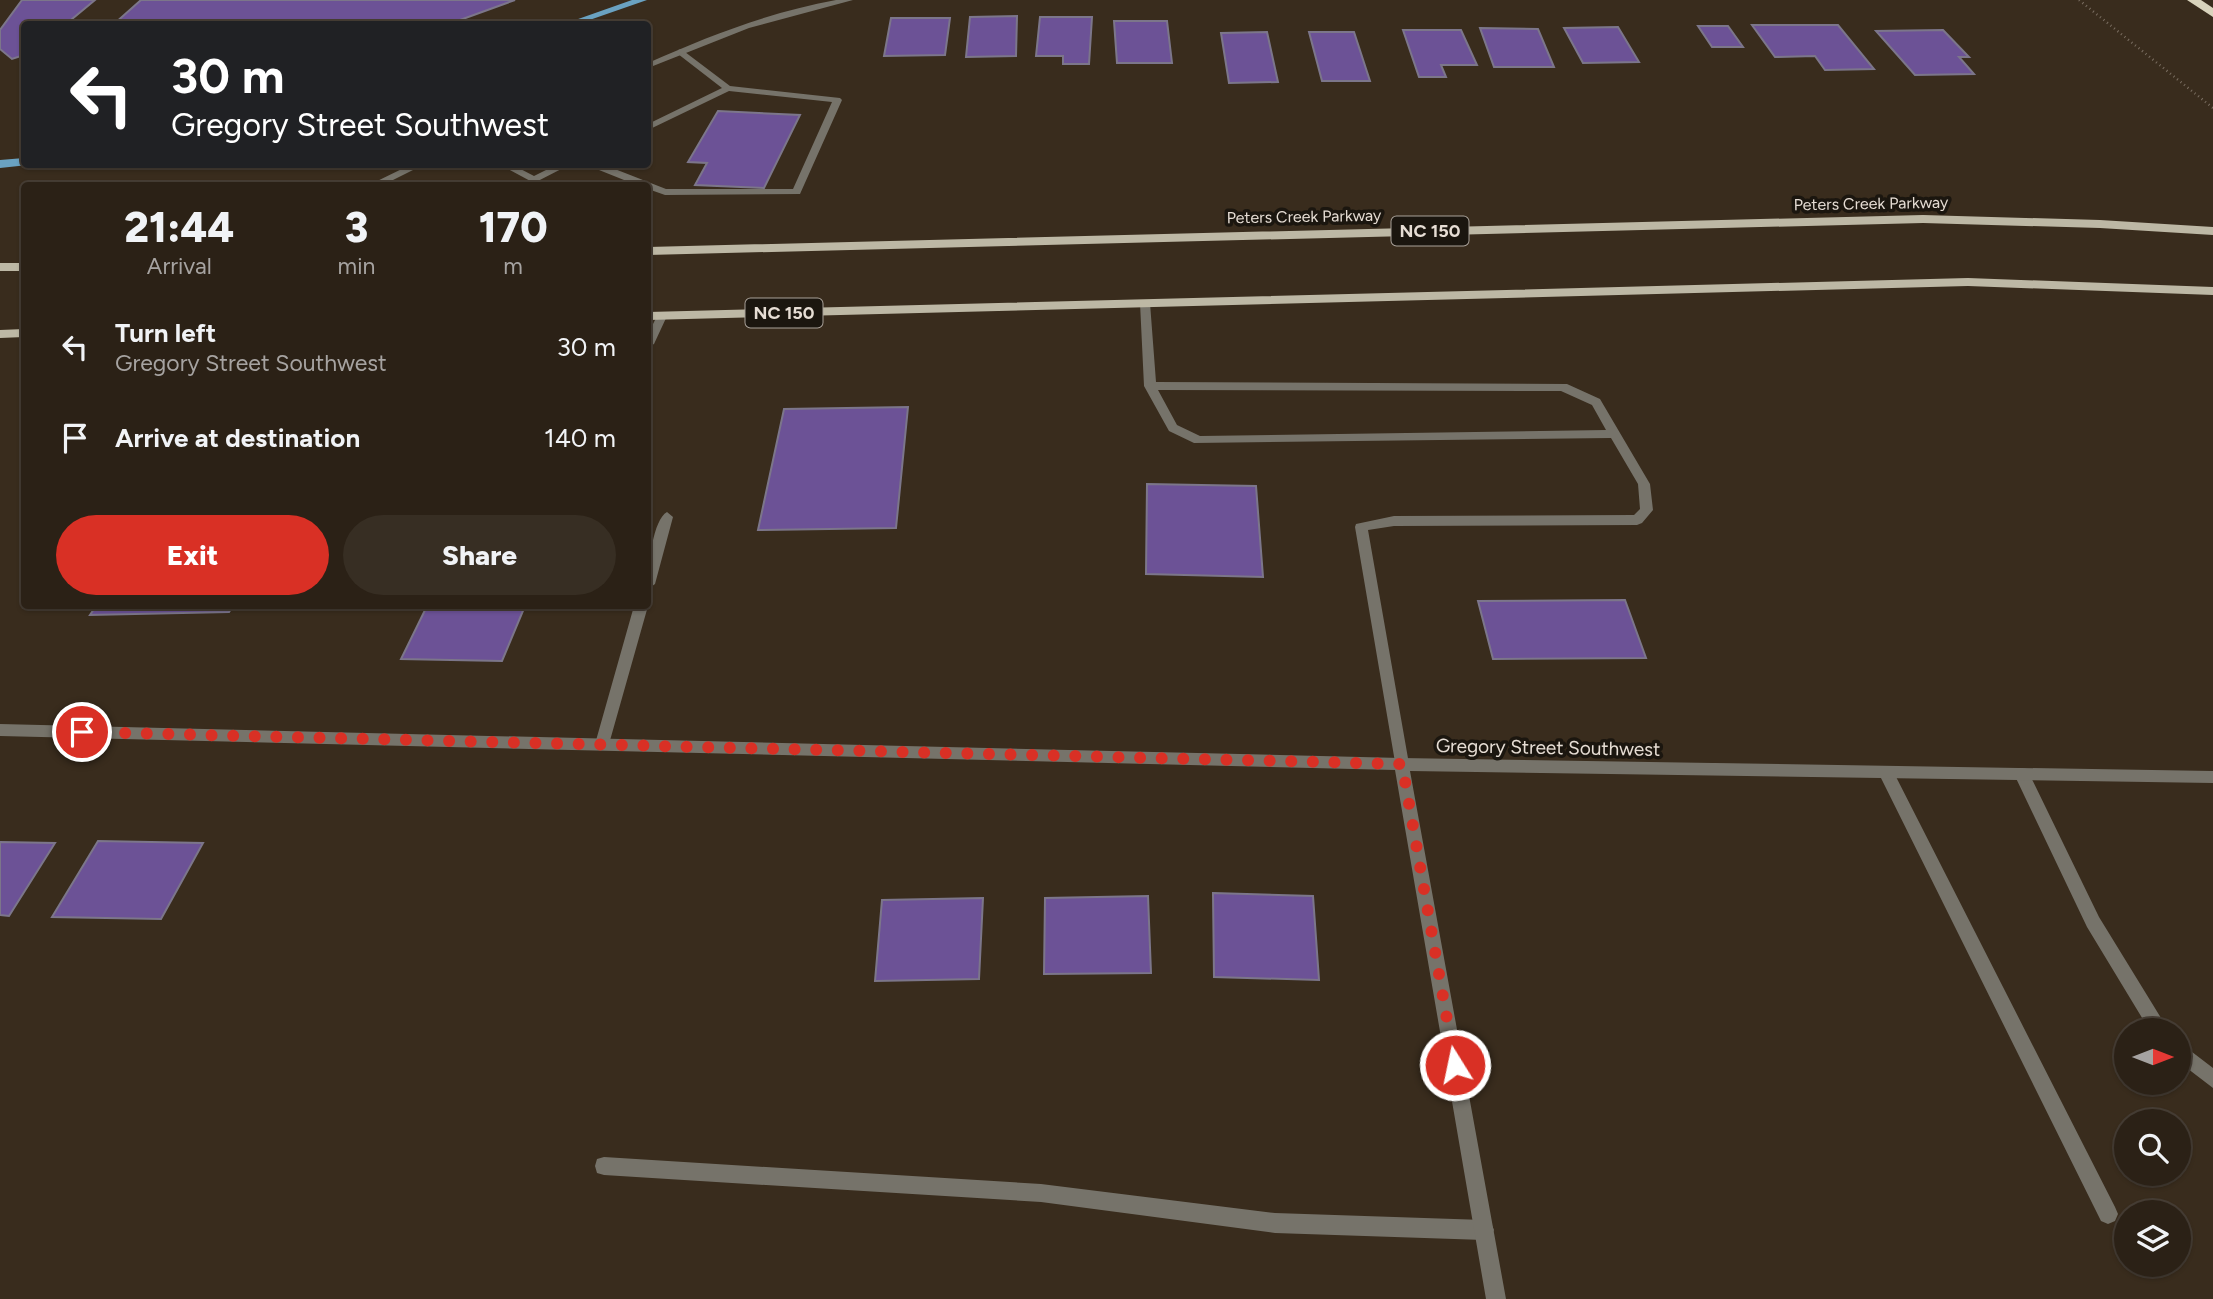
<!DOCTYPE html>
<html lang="en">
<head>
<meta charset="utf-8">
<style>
	body { margin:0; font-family:Figtree,sans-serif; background:#372e23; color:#f1f3f6; height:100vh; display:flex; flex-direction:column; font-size:26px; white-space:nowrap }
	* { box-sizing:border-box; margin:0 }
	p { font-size:23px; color:#a6a3a1 }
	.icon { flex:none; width:38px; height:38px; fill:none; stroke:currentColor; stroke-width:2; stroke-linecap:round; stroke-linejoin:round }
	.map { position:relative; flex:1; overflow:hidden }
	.side { position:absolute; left:21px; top:182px; width:630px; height:427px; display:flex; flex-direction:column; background:#2b2116; border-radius:7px; box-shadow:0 2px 5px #0004,0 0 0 2px #473e35 }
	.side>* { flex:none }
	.banner { position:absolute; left:21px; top:21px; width:630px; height:147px; border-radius:7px; box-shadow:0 2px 5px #0004,0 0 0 2px #473e35; background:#202124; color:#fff; overflow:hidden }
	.needle { width:46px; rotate:90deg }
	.tools { position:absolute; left:2114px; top:1018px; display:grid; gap:14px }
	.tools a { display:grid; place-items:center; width:77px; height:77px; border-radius:50%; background:#2b2116; box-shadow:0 2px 5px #0004,0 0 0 2px #473e35; font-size:35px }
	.pin { position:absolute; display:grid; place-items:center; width:60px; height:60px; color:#fff; margin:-30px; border:4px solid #fff; border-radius:50%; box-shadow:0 2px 7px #0007 }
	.me { position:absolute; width:77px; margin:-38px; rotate:350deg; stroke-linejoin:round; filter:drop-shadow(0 0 5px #0008) }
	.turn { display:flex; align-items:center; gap:24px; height:147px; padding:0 35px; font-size:32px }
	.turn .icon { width:91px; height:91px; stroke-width:2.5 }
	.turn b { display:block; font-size:49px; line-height:60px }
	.eta { display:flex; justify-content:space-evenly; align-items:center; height:119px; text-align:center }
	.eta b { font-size:42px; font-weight:800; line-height:49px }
	.button { display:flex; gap:14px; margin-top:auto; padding:14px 35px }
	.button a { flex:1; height:80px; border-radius:42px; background:#d93025; color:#fff; font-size:28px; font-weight:800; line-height:80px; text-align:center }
	.button a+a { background:#372e23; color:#f1f3f6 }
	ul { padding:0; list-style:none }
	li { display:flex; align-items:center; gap:21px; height:91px; padding:0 35px }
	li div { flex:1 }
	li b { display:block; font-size:26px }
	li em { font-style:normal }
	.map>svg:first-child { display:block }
</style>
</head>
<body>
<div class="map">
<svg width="2213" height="1299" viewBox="0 0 2213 1299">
	<rect width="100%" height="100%" fill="#392c1d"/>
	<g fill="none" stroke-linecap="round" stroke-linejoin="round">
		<!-- stream -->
		<path fill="#6aa2c1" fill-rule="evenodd" d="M632,0H647L578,24H564Z
			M24,158V164L28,165L0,168V160Z"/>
	</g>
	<!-- building -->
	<path fill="#6c5296" stroke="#7c768a" stroke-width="2" d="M22,0H95L66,24H24V55L12,59L0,49V30Z
		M141,0H515L449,24H114Z
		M1017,16L1016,56L966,57L970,17Z
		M1040,17H1092L1089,64H1063V56H1036Z
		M891,18H950L945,55L884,56Z
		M1114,21H1167L1172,63H1117Z
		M1752,25H1838L1874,69L1825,70L1815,56L1775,57Z
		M1698,26H1728L1743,47H1712Z
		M1618,27L1639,62L1583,63L1564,28Z
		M1480,28L1538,29L1554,67H1494Z
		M1403,30H1461L1477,65H1441L1446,77H1419Z
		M1943,30L1969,57H1959L1974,74L1915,75L1876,31Z
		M1267,32L1278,82L1229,83L1221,33Z
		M1309,32H1354L1370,81H1322Z
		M718,111L800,115L764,188L695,185L707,163L688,162Z
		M908,407L896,528L758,530L784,409Z
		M1147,484L1256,486L1263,577L1146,574Z
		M1625,600L1646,658L1493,659L1478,601Z
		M96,606H233L229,612L90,615Z
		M427,606H525L502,661L401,659Z
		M98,841L203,843L161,919L52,917Z
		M0,842L55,843L9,916L0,915Z
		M1213,893L1313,896L1319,980L1214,977Z
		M1148,896L1151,973L1044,974L1045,898Z
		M983,898L979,979L875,981L882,900Z"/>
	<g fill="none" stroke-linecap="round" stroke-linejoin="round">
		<!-- path -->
		<path stroke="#7a6e61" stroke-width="2.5" stroke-dasharray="1 3.5" stroke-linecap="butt" d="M2079,0L2213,108"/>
		<!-- service -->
		<path fill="#76736a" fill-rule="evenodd" d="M681,49L730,86L840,98L842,100L800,194L665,195L648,189V186H639L589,166L588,164H602L666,189H793L832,102L729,91L648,130V124L722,88L678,54V50Z
			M499,164H511L534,176L558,164H571L534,183Z
			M1145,300L1150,303L1156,382L1567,384L1600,399L1650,484L1653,510L1642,523L1637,525L1394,526L1368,530L1409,764L1406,768L1401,770L1396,768L1355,527L1356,524L1394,516L1634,515L1640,509L1638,484L1611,438L1194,443L1169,431L1144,386L1140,303ZM1158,390L1561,391L1592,405L1606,430L1200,436L1177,425Z
			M662,313L667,316L654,344L648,347V334L658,314Z
			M667,512L673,517L655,584L648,589C647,573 652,520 667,512Z
			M648,605V606L609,744L607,748L602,750L597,748L595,744L634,606Z
			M1886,766L1891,767L2115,1207L2118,1214L2115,1221L2108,1224L2101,1221L1878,772L1881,767Z
			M2022,768L2027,769L2099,917L2169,1031H2150L2087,927L2014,774L2017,769Z
			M2179,1042L2213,1068V1088L2179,1062Z
			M604,1157L1041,1184L1275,1213L1484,1220L1491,1223L1494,1230L1491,1237L1484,1240L1275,1233L1041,1202L604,1175L597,1173L595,1166L597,1159Z"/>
		<!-- minor -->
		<path fill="#76736a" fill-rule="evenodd" d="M0,724L1401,758L2213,771V783L1410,771L1506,1299H1486L1395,770L0,736Z"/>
		<!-- tertiary -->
		<path fill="#76736a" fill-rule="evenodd" d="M836,0H853L749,28L648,68V63C708,36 770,12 836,0Z
			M412,164H425L381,186H367Z"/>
		<!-- primary -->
		<path fill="#bdb8a5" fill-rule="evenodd" d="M374,181L380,185L367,186Z
			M1923,215L2100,220L2213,227V235L2100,228L1923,223L648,255V247Z
			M0,263H24V271H0Z
			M1968,278L2213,287V295L1968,286L648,320V312Z
			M24,329V337L0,338V330Z"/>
		<!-- motorway -->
		<path fill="#d9d3bc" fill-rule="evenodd" d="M2187,0H2201L2213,8V17Z"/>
	</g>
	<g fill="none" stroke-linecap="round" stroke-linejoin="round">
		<!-- route -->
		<path stroke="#d93025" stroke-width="12" stroke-dasharray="0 21.6" d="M82,732L1402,764L1455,1065"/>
	</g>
	<g text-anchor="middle" stroke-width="7" stroke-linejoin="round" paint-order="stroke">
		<!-- far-street labels -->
		<g font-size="16" fill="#e6ddd4" stroke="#1b160f">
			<text transform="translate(1871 203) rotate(-1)" y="6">Peters Creek Parkway</text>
			<text transform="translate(1304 216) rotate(-1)" y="6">Peters Creek Parkway</text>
		</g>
		<!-- shield labels -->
		<g fill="#1b160f" stroke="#a9a199" stroke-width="2">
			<rect x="1391.5" y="216.5" width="77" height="29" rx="5"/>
			<rect x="745.5" y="298.5" width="77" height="29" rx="5"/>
		</g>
		<g font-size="18" font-weight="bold" fill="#e6ddd4">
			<text x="1430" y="237">NC 150</text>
			<text x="784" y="319">NC 150</text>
		</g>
		<!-- street labels -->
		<g font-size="19" fill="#e6ddd4" stroke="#1b160f">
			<text transform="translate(1548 747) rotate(1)" y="7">Gregory Street Southwest</text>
		</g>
	</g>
</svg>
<div class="tools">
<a><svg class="needle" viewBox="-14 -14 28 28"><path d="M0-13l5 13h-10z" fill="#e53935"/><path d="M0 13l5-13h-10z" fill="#a6a3a1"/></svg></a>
<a><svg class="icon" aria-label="search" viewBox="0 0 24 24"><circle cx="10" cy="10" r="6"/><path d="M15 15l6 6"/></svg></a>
<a><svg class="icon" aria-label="layers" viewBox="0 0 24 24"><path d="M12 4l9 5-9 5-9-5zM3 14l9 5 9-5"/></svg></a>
</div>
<div class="pin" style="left:82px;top:732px;background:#d93025"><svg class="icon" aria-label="arrive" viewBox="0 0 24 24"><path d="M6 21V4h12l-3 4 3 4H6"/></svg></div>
<svg class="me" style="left:1455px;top:1065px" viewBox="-20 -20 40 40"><circle r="17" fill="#d93025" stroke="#fff" stroke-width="3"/><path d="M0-11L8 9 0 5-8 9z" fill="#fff"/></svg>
<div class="banner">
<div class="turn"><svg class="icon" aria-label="left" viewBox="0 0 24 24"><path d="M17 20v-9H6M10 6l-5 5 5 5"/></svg><div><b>30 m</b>Gregory Street Southwest</div></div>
</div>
<section class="side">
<div class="eta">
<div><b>21:44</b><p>Arrival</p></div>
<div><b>3</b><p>min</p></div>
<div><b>170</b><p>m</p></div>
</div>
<ul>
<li><svg class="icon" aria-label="left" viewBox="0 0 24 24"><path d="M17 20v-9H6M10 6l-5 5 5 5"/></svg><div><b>Turn left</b><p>Gregory Street Southwest</p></div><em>30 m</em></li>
<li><svg class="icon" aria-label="arrive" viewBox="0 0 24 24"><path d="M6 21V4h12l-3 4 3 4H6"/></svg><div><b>Arrive at destination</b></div><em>140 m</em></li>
</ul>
<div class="button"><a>Exit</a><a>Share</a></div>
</section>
</div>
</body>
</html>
